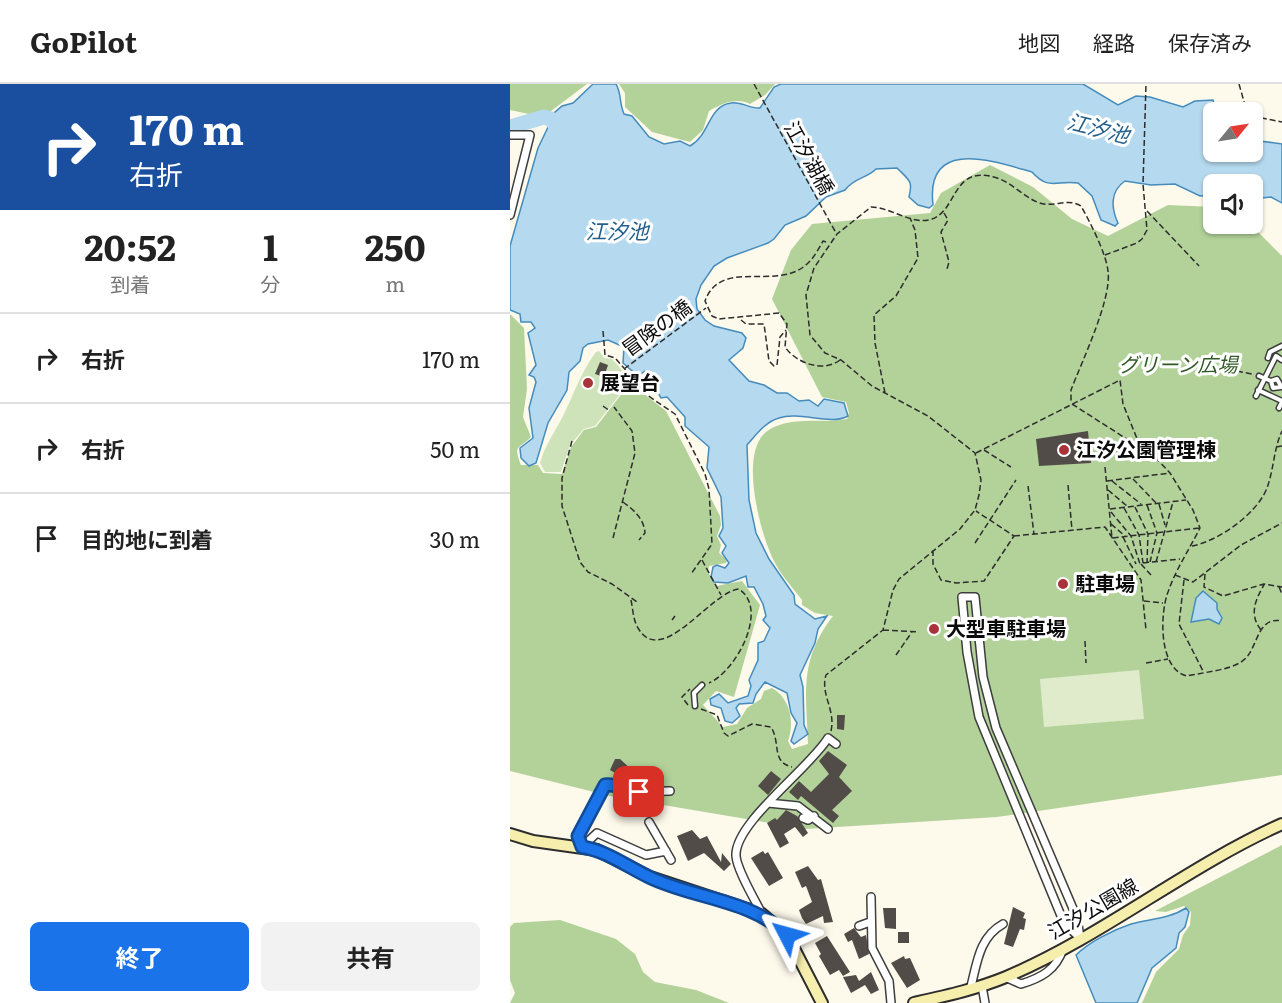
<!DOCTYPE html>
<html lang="ja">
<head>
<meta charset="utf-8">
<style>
	body { margin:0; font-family:Literata,"Noto Sans JP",serif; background:#f2f2f2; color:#222; height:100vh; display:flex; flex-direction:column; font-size:22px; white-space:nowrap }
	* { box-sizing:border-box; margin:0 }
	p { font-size:20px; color:#767676 }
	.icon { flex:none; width:33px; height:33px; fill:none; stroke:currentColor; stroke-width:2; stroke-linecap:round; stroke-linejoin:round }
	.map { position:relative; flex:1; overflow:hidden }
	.sheet { display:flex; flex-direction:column; background:#fff; width:510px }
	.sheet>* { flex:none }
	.guide { background:#1a4fa0; color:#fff; overflow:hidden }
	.needle { width:39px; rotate:60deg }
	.tools { position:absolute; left:693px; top:18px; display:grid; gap:12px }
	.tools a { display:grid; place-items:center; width:60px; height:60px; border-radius:9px; background:#fff; box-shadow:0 2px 4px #0004; font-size:30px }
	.pin { position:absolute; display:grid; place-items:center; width:51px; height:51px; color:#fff; margin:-26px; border-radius:12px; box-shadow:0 3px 9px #0006 }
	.me { position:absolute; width:66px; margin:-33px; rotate:309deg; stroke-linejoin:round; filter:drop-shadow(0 0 4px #0008) }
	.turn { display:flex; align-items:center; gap:21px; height:126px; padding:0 30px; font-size:27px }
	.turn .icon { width:78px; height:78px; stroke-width:2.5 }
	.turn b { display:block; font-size:42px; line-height:51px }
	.eta { display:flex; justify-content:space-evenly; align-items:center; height:102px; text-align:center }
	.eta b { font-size:36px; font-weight:700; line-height:42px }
	.primary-button { display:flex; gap:12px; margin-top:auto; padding:12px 30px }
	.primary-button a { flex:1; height:69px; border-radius:9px; background:#1a73e8; color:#fff; font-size:24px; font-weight:700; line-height:69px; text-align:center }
	.primary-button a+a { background:#f2f2f2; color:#222 }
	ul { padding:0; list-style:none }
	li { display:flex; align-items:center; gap:18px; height:90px; padding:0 30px; border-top:2px solid #e0e0e0 }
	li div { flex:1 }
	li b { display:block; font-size:22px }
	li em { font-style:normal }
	header { display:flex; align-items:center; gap:36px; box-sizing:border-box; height:84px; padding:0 30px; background:#fff; border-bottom:2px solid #e0e0e0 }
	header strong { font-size:28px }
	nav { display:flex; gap:33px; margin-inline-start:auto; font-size:21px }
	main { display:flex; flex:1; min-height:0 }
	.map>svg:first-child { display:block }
</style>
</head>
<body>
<header>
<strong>GoPilot</strong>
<nav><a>地図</a><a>経路</a><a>保存済み</a></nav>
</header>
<main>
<section class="sheet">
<div class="guide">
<div class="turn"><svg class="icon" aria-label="right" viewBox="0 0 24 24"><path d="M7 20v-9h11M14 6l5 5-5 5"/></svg><div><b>170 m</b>右折</div></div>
</div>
<div class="eta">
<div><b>20:52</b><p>到着</p></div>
<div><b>1</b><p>分</p></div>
<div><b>250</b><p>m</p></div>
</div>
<ul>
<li><svg class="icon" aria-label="right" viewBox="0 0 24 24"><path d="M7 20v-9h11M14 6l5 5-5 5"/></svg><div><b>右折</b></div><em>170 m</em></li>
<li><svg class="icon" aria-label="right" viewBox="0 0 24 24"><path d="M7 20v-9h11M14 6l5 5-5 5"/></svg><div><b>右折</b></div><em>50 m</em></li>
<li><svg class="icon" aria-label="arrive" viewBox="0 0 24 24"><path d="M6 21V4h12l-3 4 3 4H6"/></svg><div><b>目的地に到着</b></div><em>30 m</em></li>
</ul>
<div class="primary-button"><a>終了</a><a>共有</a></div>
</section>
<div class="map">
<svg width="772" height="919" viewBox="0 0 772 919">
	<rect width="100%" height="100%" fill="#fdf9eb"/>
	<!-- green -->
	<path fill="#cee3b9" d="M89,267L94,274L102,275L119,294L118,300L85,342L74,345L60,361L51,388H35L30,379C35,361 45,348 53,332C64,310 71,288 86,268Z"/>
	<!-- forest -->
	<path fill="#b3d29a" d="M0,0H77L33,33L0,26Z
		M109,0H265L255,11L240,20C225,13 212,20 199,27L193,46L180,58L142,48L115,23V9Z
		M480,81L523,103L562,135L598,152L658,121L703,123L704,140H740L772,172V691L487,733L295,745L100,712L0,687V230L14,244L17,305L13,333L21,353C8,366 3,360 11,381H28L33,389L52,390L61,363L74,346L86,343L120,299L156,327L210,432L211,441L207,452L211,461L209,469L217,476L216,479L199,482L198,488L206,502L232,497L250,521L224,613L206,607L193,621L213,643L227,640L237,624L251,615L254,607L262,604C280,614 285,638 278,657L282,665L298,660C296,608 289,576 323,532L305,529L292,521V516C282,503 270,490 263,475C250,448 229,370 256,348C278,331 311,340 337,335L339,329L336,318L312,313L262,215L281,166L302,140L420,129L431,109Z
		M772,761V919H632L646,888L669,865L673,851L680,841L681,828L674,822L656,828L645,827Z
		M50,836L106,855L125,870L133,888L145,898L186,906L219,919H0L5,909L0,896V843L4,839Z"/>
	<!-- pitch -->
	<path fill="#dfebca" d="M629,586L634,635L534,643L530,595Z"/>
	<!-- water -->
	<path fill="#b5d9ee" stroke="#458cbd" stroke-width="1.5" d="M83,0H106C112,11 109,19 114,30L122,32L139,53L154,60L170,57L180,62C200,51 198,22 221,19C231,17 240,25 250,24L264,3L271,0H573L608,21L626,12L640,13L673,23L685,17L703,16L706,28H704V68H742L743,56L772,60V119L761,113L743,115L742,100H704L703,111L690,112L665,100L641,101L615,97C600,107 601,124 608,139L605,142L591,136L582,112L568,99C546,96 539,107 522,88C483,77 415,53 423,121L419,124L408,121L399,113C403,97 400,97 387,84L366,85C356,95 345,93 335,106L316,113L296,132L275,141L264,155L258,159L217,174L204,182L191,201L186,215L187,225L195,236L204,242L232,249L236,254L233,264L219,276L239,297L254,301L267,309H277L289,317L299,316L308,322L314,315L334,319L338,332C321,342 290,327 269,334C255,338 246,351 237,361L239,416L246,449L259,475L284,511L285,520L305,535L317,532L308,545L305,559L290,591L293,603L294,641L298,650L284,660L281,657L287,639L281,629L277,609L255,598L246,610L243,619L229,620L226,624L230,632L222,639L215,637L211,624L201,621L200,615L209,610L218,619L238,612L241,602L239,596L248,576V559L254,557L260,544L253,536L256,532L253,520L244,503H238L236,492L218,499L204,498L201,493L203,483L207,481L215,484L219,479L212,469L216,462L209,452L213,444L211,413L197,384L199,363L175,342V333L157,313L151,314L135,287L128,292L113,279L114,263L98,256L78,260L73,264L70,277L59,288L57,306L38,339L26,379L19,382L11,374L10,364L23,354L19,324L26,298L24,293L19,291L26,281L18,249L25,244L21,238H11L10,230L0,226V162L28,64L40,39L36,36L52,22L63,19Z
		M693,507L707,519V525L712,534L709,540L699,535L681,538L686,514Z
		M676,824L679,828L675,843L669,849L666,864L642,884L627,919H586L566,871C579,858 603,846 621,840C639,835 659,835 676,824Z"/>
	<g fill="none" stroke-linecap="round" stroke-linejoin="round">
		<!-- river -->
		<path stroke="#b5d9ee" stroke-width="15" d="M0,43L34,33L41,35L51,50"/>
	</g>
	<!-- building -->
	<path fill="#524c48" d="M90,278L98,281L94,293L85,290Z
		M578,347L581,379L529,382L526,355Z
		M327,631H335L334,646L327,645Z
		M318,667L337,681L329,693L342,707L322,726L329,732L323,739L291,712L288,716L279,708L289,697L301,708L319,690L309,677Z
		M105,675H110L123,687L117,696L100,686Z
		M261,687L271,695L258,711L248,702Z
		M276,726L287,732L298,749L293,753L285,743L274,750L279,759L270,764L257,739L265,734L267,736Z
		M182,746L190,755L197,752L211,778L212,769L221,780L214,787L194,769L178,777L167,752Z
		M253,767L255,770L258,768L273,794L259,802L241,774Z
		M298,782L308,796L311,795L323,838L314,839L313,832L296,840L292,834L289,826L302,818L296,802L292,804L285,788Z
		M503,823L515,829L513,834L516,835L514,846L510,845L503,863L494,860Z
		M373,824H386V845L375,844Z
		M344,844L351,853L356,851L359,870L349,875L342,856L338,858L334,850Z
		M388,848H399V859H388Z
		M317,852L340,888L333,892L329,886L320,891L309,872L311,870L305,859Z
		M394,872L395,875L400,874L410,896L397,904L381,879Z
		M361,888L369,906L361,910L355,901L341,909L333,893L346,891L349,897Z"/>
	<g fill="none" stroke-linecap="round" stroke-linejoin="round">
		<!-- lane casing -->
		<g stroke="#3e3e3e" stroke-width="7">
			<path id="lane" d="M758,274L760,268L772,262
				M749,292L761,297L767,295L771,302
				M761,297L763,304L771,303
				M748,306L772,317
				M746,312L766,272L772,276
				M769,324L772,318
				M185,622L184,609L192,601"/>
		</g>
		<!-- street casing -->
		<g stroke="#3e3e3e" stroke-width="10">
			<path id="street" d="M0,51H20L0,131
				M452,513H465L473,593L486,644L567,834L570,854L554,839L469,633L457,568Z
				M258,719L288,722L318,745
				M293,734L298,736L304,732
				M139,738L161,776
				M72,763L68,752L95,701L102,700L121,708L160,707
				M72,763L87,749L136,771L156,767
				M361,813L362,864L379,897L381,919
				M252,830C245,816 227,786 226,772C224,739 300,684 318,654L326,660
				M349,842L360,838
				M495,893L511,900C531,894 546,886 553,865
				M472,902L475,919
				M460,906C467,881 468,854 493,840"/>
		</g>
		<!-- secondary casing -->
		<g stroke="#2d2d2d" stroke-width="14">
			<path id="secondary" d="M0,750L23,757L87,766L140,793L252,830L277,851L312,919
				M404,919C435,912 467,905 496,893C593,852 676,783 772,740"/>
		</g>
		<!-- path -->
		<path stroke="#2d2d2d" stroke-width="1.5" stroke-dasharray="6 3" stroke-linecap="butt" d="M244,0L326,149
			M729,0L737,28
			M742,32L772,38
			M637,127L689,182
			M434,129L438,136L431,148L439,178L437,185
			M316,158L313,157C309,164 304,174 297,180C267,208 211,173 195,217L202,232L209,235L269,229L277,240L275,263C286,279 313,289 330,276
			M595,171L627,159L632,155L637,146L633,100L636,0
			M231,236L236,240H254L259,277L264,282L267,281L270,253L276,246
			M93,247L95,271L105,274L134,307
			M114,285L196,224
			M727,287L742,290
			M109,292L165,330L195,390L199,405L202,460L181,490
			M375,309L365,259L364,231L386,212L408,174L405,146L400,134
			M562,320L645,373L660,389L683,426L690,444C679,466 666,485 658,508C650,529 648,585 677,592C694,588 725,586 736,574C748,561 748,532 772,537
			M93,322L100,327
			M62,357L52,394V422L70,478L78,488L102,500L127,518
			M766,363L772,362
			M474,366L501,383
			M597,368L628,364
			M466,369L610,296L613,320L630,362
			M595,383L602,454L689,444
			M623,395L646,419
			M597,397L660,389
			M602,397L631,420
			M558,401L562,446
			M518,402L524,450
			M598,406L617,422
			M113,418C124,426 134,435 135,449L129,456
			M649,420L655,441
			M637,421L647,449L640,478
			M625,423L638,450L637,479
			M614,424L629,451L633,479
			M600,425L676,416
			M601,428L621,452L630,480
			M601,440L615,452
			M504,452L595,443L631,496L636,546
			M613,453L626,480
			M103,454L125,369L122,347L104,323
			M465,459L506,396
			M682,462C709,457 750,428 758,401C764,383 764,364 772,347
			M423,466V480L431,496L446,499L474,497L504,452L466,427
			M192,476L211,511
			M646,478L663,418
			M633,479L670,475
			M631,480L641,491
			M695,490L694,503L713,512L754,500L772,503
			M665,491L683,498L731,461L772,439
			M674,496L669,540L693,587
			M769,503L772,510
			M121,516C123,525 123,536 128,544C152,585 200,508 229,505C260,526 225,588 199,599
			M634,517L653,519
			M162,536L165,532
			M373,546L409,548
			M751,546C739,531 745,516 754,501
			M575,557L576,579
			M386,571L402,548
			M636,579L658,575
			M178,621L172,613L180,605
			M191,625L207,631L214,649L218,652L242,640L261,643C271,659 261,678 282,683
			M321,647C326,626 310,610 316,591L373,546L383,506L389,495L450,445L465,426L469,411L471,396L465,369L418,332L362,302L331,276L315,269L300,251L296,211L304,184L327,150L361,123C380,123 400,140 419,136C449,129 440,79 487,94C502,99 513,112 527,118C542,125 557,113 571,122C580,138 596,169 598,187C602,215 572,277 561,306V319"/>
		<!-- lane -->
		<use href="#lane" stroke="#fff" stroke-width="4"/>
		<!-- street -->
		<use href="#street" stroke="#fff" stroke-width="7"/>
		<!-- secondary -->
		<use href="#secondary" stroke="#f6eead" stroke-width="10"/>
	</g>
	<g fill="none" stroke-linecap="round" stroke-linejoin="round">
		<!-- route casing -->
		<g stroke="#114b97" stroke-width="15">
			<path id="route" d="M129,708C116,708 107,699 95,701L68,752L72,763C97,767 116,782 139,793C184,815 241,815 277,851"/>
		</g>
		<!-- route -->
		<use href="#route" stroke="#1a73e8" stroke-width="10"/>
	</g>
	<!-- markers -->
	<g fill="#aa3339" stroke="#fff" stroke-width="2">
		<circle cx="78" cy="299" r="6"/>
		<circle cx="554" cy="366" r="6"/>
		<circle cx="553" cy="500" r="6"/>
		<circle cx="424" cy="545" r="6"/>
	</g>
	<g text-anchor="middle" stroke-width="6" stroke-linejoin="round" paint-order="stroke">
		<!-- street labels -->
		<g font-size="20" fill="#0b0b0b" stroke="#fff">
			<text transform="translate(299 74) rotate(61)" y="7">江汐湖橋</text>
			<text transform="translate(147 244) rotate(-36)" y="7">冒険の橋</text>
			<text transform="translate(583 825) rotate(-30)" y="7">江汐公園線</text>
		</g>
		<!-- park labels -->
		<g font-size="20" font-style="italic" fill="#2f5a23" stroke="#fff">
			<text x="668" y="288">グリーン広場</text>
		</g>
		<!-- poi labels -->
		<g font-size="20" font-weight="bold" fill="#0b0b0b" stroke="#fff" text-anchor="start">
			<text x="90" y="306">展望台</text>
			<text x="566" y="373">江汐公園管理棟</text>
			<text x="565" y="507">駐車場</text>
			<text x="436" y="552">大型車駐車場</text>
		</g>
		<!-- water labels -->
		<g font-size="21" font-style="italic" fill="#235f8d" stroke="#fff">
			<text transform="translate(588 45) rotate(14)" y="7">江汐池</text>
			<text x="107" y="155">江汐池</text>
		</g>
	</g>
</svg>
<div class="tools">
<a><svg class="needle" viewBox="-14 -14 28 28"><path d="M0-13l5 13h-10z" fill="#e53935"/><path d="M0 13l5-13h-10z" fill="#767676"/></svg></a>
<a><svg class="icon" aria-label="sound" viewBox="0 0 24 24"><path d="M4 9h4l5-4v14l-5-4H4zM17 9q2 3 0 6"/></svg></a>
</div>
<div class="pin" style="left:129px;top:708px;background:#d93025"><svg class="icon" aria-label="arrive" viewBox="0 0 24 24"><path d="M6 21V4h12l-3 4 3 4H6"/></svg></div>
<svg class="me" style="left:277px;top:851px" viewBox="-20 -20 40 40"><path d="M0-17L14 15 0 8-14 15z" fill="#1a73e8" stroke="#fff" stroke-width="4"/></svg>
</div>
</main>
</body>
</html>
